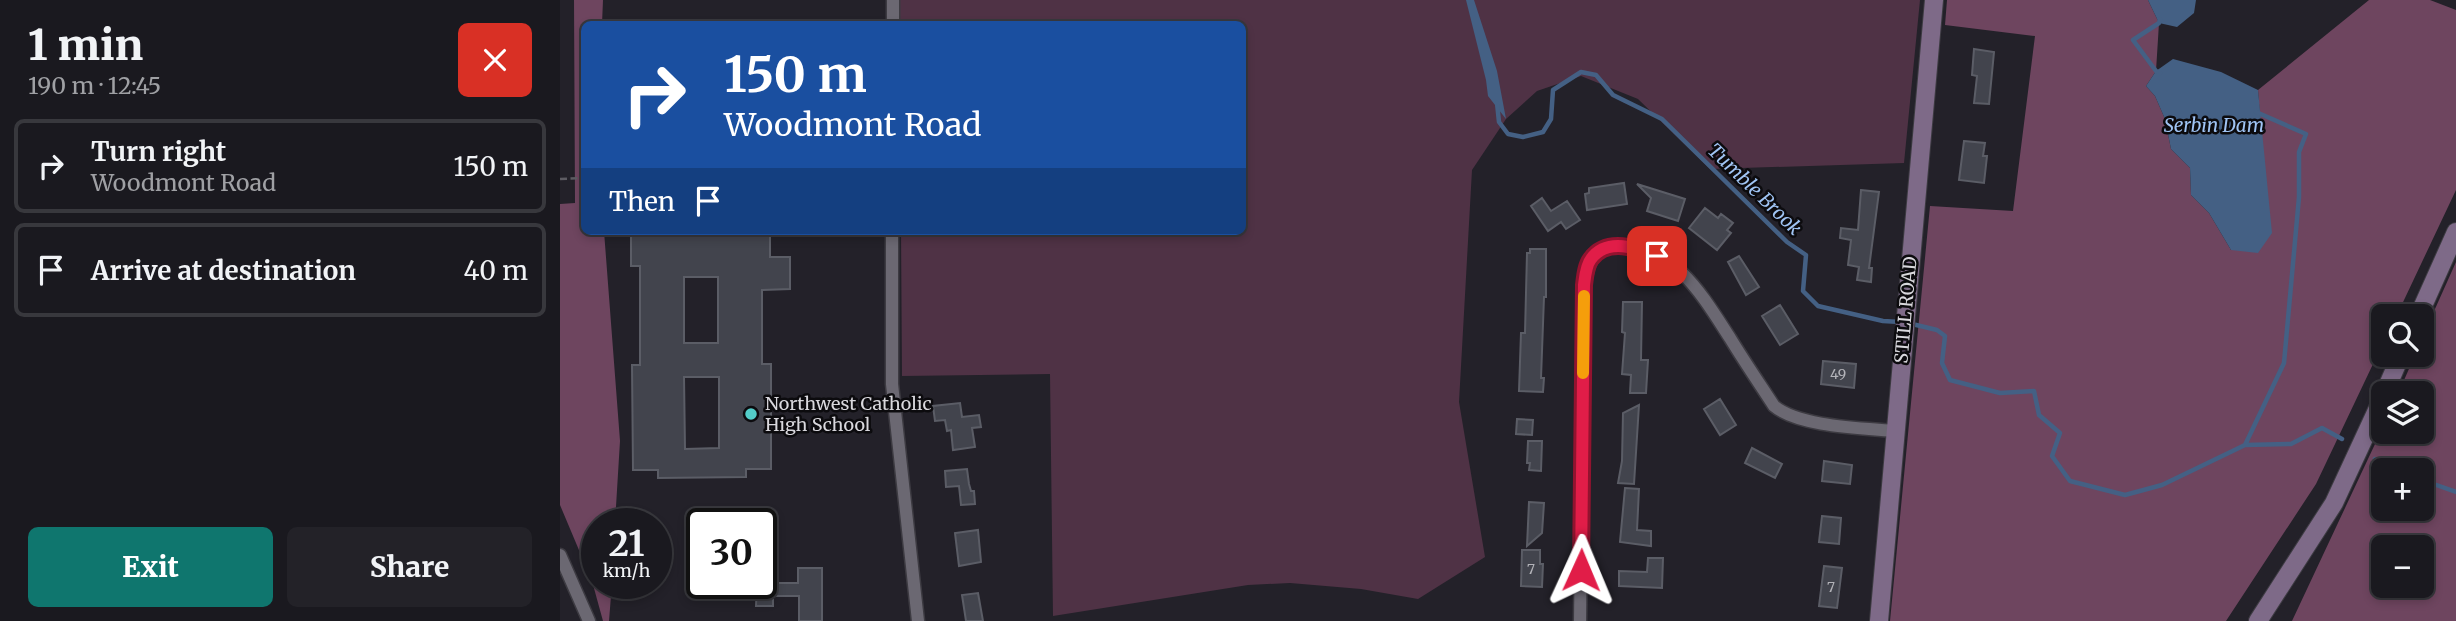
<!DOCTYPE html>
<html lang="en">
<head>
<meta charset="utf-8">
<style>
	body { margin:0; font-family:Merriweather,serif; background:#232228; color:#f1f3f6; height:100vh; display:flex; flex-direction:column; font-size:26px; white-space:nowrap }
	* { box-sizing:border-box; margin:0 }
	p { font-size:23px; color:#9fa0a4 }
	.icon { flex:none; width:38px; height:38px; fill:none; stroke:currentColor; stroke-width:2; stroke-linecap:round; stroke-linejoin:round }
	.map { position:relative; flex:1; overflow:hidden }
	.side { display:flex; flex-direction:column; background:#1a191f; width:560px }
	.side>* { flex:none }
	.hud { position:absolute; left:21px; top:21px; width:665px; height:214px; border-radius:10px; box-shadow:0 4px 10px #0003,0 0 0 2px #38383d; background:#1a4fa0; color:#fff; overflow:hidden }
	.tools { position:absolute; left:1811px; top:304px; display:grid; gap:14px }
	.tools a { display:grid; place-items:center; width:63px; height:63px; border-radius:10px; background:#1a191f; box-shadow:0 4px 10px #0003,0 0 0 2px #38383d; font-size:35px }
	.speed { position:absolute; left:21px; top:508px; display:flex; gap:14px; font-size:35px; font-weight:700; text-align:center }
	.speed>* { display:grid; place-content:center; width:91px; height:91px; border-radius:50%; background:#1a191f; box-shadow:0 4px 10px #0003,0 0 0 2px #38383d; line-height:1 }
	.speed small { font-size:18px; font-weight:400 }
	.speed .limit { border:4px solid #111; border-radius:10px; background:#fff; color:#111 }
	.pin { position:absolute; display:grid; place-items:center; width:60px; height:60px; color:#fff; margin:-30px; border-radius:14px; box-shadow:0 4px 10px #0006 }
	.me { position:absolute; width:77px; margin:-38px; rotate:1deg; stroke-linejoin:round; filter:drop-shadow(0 0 5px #0008) }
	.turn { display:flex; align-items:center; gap:24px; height:147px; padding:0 28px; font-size:32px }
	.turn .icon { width:91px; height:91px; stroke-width:2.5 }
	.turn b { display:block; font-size:49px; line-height:60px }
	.then { display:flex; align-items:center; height:66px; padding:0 28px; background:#0003; gap:14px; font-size:26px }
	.round { display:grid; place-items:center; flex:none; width:74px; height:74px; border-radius:10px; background:#232228 }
	.headline { display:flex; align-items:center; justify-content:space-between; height:119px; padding:0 28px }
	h1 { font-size:42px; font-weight:800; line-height:52px }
	.cta { display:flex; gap:14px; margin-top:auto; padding:14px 28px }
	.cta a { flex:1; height:80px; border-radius:10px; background:#0f766e; color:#fff; font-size:28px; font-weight:800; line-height:80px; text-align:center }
	.cta a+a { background:#232228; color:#f1f3f6 }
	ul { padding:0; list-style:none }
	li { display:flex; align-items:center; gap:21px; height:94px; margin:0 14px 10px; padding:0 14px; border:4px solid #38383d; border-radius:10px }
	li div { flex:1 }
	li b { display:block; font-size:26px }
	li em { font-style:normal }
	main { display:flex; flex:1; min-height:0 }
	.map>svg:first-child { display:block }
</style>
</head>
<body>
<main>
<section class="side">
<div class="headline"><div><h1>1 min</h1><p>190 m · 12:45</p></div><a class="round" style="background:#d93025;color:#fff"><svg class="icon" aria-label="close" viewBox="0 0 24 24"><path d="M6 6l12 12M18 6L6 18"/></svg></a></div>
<ul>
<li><svg class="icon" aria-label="right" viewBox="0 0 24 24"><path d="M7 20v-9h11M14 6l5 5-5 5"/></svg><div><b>Turn right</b><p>Woodmont Road</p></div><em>150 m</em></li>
<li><svg class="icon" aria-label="arrive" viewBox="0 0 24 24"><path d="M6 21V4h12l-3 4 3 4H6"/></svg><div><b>Arrive at destination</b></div><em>40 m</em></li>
</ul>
<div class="cta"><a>Exit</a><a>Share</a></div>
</section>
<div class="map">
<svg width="1896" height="621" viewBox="0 0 1896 621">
	<rect width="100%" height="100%" fill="#232129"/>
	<!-- green -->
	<path fill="#4f3245" d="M339,0H1360L1344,163L1150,169L1078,99L1021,76L977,91L946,119L912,170L899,402L925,557L858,599L801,589L730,583L688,585L493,616L490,374L342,376L341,231H682V24H340Z"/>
	<!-- forest -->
	<path fill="#6e455f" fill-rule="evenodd" d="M14,0H43L42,24H24V231H44L60,441L55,523H37V583H52L49,621H43L32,581L0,505V204L15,203Z
		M1387,0H1588L1599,23L1596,71L1586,86L1595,96L1605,119L1611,149L1630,168L1631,195L1649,213L1671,250L1702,143L1698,90L1809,0H1870L1896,10V190L1836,317H1824L1823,343L1756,484L1666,621H1330L1370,206L1453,211L1475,36L1385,25Z
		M1896,262V621H1732L1823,427L1824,432H1862V394H1838L1855,355H1862V338ZM1824,471H1862V509H1824ZM1824,548H1862V586H1824Z"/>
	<!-- water -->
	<path fill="#446084" d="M906,0H914L937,71L946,119L928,96L926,80Z
		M1588,0H1636L1634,13L1617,27L1599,23Z
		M1613,59L1661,72L1698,90L1712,233L1698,253L1671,250L1649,213L1631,195L1630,168L1611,149L1605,119L1595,96L1586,86L1596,71Z"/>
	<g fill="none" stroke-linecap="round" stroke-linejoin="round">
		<!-- stream -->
		<path stroke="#446084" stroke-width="4.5" d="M1600,19L1599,23L1573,40L1596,71L1600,73
			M937,103L939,122L948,134L963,137L983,132L991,119L993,90L1021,72L1036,75L1053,95L1102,119L1227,242L1246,255L1243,291L1258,306L1323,321L1340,322
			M1348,323L1377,330L1385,336L1382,363L1390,380L1440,393L1474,391L1479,415L1500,433L1492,456L1510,481L1565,495L1602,485L1685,445L1731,444L1762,428L1782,439
			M1685,445L1724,363L1739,197V152L1746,134L1696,112
			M1815,459L1841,471
			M1862,480L1896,492"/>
	</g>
	<!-- building -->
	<path fill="#42444d" stroke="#5b5d66" stroke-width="2" fill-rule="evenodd" d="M1414,49L1434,52L1429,104L1414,103L1417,76L1412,75Z
		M1404,141L1425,143L1423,156H1427L1424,183L1399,180Z
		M1064,183L1067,204L1027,210L1025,194L1029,193V188Z
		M1077,184L1125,199L1118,221L1087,211L1091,198Z
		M1301,190L1319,192L1309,268H1312L1311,282L1297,280L1299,267L1288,265L1291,240L1280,238L1281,228L1298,230Z
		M982,198L991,211L1007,201L1020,220L1006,229L1001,222L988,231L971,206Z
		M1145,208L1158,218L1161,214L1173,223L1167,230L1171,233L1157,250L1129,228Z
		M71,231H210V257H230V289L202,290V364H211V469H186V477L98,478V470H73L72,365H80V266H71ZM124,277H158V343H124ZM124,377H159V448L125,449Z
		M970,249H986V297H984L981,378H984L983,392L959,391L961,333H965L967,253H970Z
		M1179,256L1199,287L1186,295L1168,262Z
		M1063,302H1082L1081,360H1088L1086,393H1070L1071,375L1062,374L1065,333L1062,332Z
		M1220,305L1238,334L1220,345L1202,316Z
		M1263,361L1296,364L1294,388L1261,384Z
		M1160,399L1176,425L1160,435L1144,409Z
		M400,403L402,417L419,415L421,427L412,428L415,447L393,450L391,430L387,431L385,420L375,421L373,406Z
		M1079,405L1074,484L1058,483L1062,461L1063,413Z
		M957,419L973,420L972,435L956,434Z
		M968,441H982L981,471L969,470L970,463H967Z
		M1192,448L1222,464L1215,478L1185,463Z
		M1264,461L1292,465L1290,484L1262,481Z
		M407,469L409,484L411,491H414L415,504L401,505L399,486L386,487L385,471Z
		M1065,488L1079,489L1077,530L1091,531V546L1060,542Z
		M969,502L984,503L982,533L967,546Z
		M1262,516L1281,518L1279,544L1259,542Z
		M418,530L421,562L399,566L395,533Z
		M962,550H980V564H983L982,587L961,586Z
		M1088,558H1103L1102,588L1059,586V571L1087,572Z
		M1264,566L1282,568L1277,608L1259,606Z
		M238,568H262V621H239V596H213V606H196L197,583H238Z
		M418,593L423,621H406L402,595Z"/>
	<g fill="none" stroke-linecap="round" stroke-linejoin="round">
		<!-- street casing -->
		<g stroke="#3d3b42" stroke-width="15">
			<path id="street" d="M333,24V0
				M332,231V384L358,621
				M0,555L29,621
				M1020,621L1024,285C1029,263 1031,247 1059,246C1114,244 1144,298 1170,338C1184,361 1199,383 1214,406C1239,427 1303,428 1336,431"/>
		</g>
		<!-- secondary casing -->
		<g stroke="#3d3b42" stroke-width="20">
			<path id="secondary" d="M1858,317L1896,232
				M1824,394L1841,355
				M1319,621L1374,0
				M1698,621L1774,503L1824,395"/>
		</g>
		<!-- path -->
		<path stroke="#5e5c63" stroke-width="2.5" stroke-dasharray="7 3.5" stroke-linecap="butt" d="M0,179L24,178"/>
		<!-- street -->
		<use href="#street" stroke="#6b6872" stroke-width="12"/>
		<!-- secondary -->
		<use href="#secondary" stroke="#7e6a88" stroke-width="18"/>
	</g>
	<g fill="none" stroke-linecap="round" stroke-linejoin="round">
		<!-- route casing -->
		<g stroke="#92132f" stroke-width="18">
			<path id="route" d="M1021,570L1024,285C1025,277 1026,265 1031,259C1047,237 1077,248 1097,256"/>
		</g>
		<!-- route -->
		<use href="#route" stroke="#e11d48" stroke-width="12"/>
		<!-- slow -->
		<path stroke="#f59e0b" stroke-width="12" d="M1023,373L1024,296"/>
	</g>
	<!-- markers -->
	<circle fill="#53cdc9" stroke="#0c0b0e" stroke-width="2.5" cx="191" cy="414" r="7"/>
	<g text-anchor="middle" stroke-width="5" stroke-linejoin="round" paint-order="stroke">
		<!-- number labels -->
		<g font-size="14" fill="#b3b3b9">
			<text x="1278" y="379">49</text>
			<text x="971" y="574">7</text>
			<text x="1271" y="592">7</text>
		</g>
		<!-- street labels -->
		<g font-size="18" fill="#d9d8dd" stroke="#0c0b0e">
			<text transform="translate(1346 310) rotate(-85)" y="6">STILL ROAD</text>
		</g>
		<!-- poi labels -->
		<g font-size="18" fill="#d9d8dd" stroke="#0c0b0e" text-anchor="start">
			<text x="205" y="410">Northwest Catholic<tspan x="205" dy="21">High School</tspan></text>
		</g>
		<!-- water labels -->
		<g font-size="19" font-style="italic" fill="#a0c4f4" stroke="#0c0b0e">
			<text x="1654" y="132">Serbin Dam</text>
			<text transform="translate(1195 189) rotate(44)" y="7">Tumble Brook</text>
		</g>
	</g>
</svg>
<div class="tools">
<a><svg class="icon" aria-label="search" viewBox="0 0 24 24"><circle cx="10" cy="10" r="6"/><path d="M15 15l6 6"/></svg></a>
<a><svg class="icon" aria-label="layers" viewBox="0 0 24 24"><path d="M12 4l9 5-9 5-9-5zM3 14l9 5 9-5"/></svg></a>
<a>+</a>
<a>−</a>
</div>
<div class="speed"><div>21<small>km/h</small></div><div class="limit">30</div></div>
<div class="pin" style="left:1097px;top:256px;background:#d93025"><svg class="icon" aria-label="arrive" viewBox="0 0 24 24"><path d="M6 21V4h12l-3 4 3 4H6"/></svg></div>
<svg class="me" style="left:1021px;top:570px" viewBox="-20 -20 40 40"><path d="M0-17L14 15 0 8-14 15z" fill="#e11d48" stroke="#fff" stroke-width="4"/></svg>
<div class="hud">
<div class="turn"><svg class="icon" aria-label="right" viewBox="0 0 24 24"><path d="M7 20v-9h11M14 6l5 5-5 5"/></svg><div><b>150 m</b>Woodmont Road</div></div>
<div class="then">Then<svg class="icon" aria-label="arrive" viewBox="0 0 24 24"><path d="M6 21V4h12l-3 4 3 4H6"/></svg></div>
</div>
</div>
</main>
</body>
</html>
